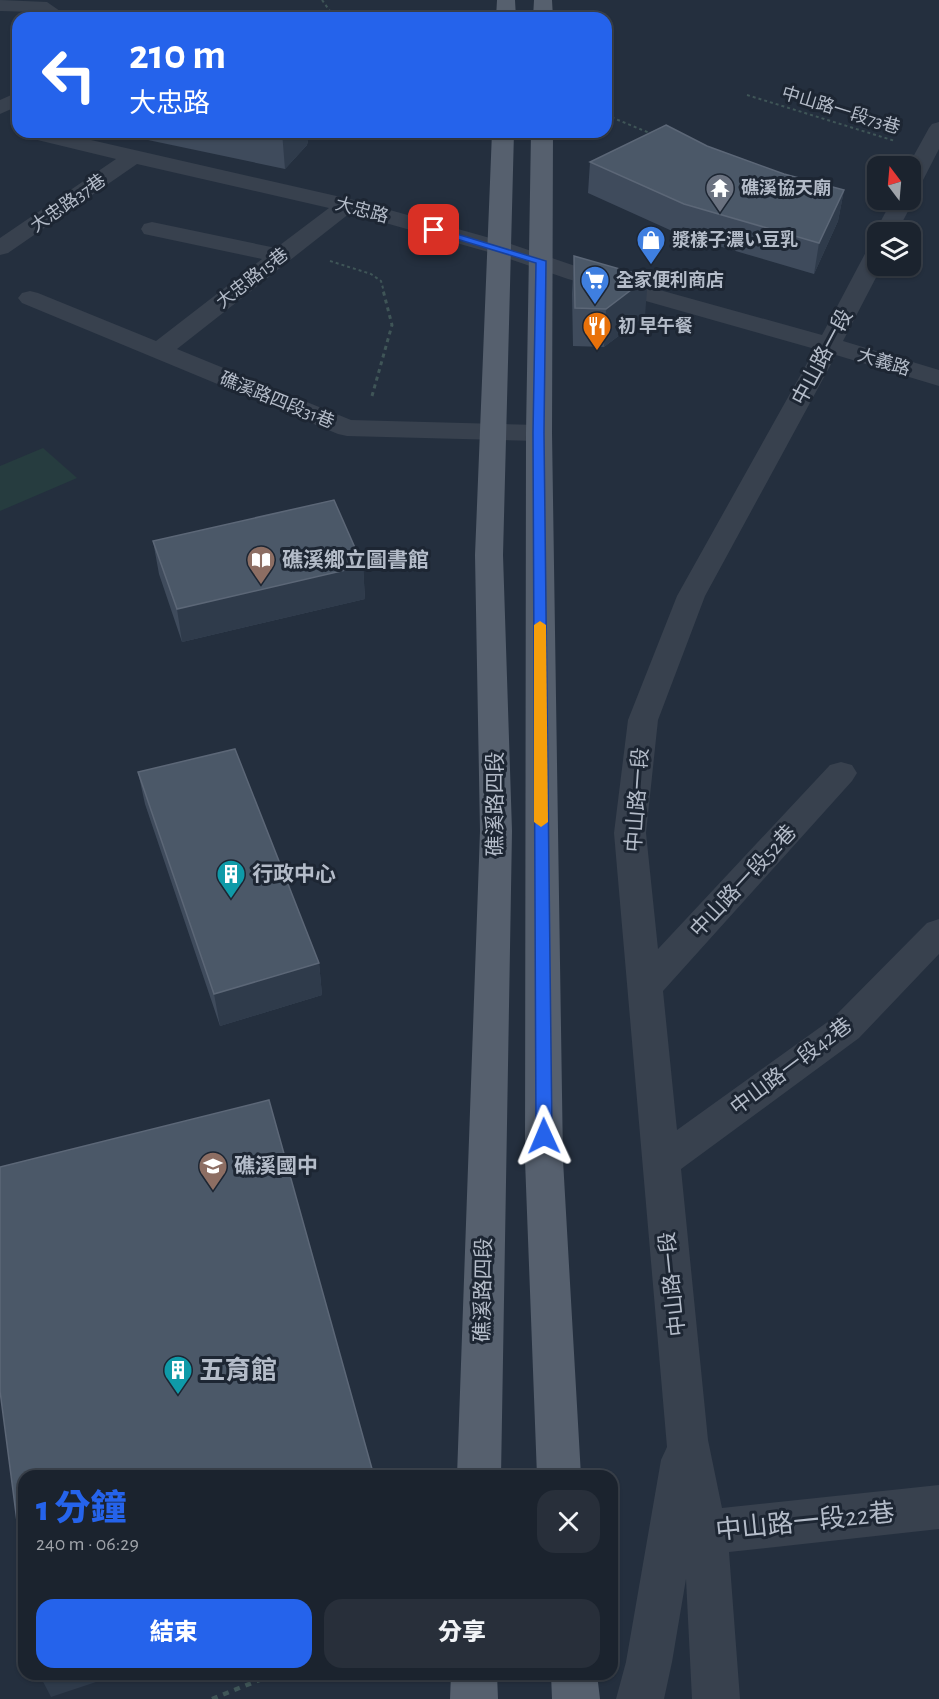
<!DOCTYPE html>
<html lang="zh-TW">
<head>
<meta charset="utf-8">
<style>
	body { margin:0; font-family:"Alegreya Sans","Noto Sans TC","Noto Sans JP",sans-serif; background:#282f3a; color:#f1f3f6; height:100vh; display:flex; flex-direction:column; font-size:22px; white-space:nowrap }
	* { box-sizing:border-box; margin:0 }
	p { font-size:20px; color:#a0a4aa }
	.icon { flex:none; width:33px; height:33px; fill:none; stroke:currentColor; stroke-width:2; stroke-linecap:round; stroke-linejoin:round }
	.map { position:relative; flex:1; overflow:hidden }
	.panel { position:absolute; left:18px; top:1470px; width:600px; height:210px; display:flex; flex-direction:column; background:#1b232e; border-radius:18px; box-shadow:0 2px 4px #0004,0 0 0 2px #39404a }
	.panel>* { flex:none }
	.guide { position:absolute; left:12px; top:12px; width:600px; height:126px; border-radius:18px; box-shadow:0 2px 4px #0004,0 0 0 2px #39404a; background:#2563eb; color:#fff; overflow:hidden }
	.needle { width:39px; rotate:344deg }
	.fabs { position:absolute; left:867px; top:156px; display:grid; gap:12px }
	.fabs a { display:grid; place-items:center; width:54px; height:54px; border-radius:12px; background:#1b232e; box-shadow:0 2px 4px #0004,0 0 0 2px #39404a; font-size:30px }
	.pin { position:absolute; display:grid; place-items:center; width:51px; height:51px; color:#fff; margin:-26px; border-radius:12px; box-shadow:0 3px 9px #0006 }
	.me { position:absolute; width:66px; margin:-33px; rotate:359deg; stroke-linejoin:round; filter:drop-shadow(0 0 4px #0008) }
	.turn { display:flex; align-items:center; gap:21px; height:126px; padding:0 18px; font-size:27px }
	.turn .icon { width:78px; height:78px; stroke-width:2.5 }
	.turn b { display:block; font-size:42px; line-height:51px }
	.round { display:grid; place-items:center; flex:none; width:63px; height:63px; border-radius:18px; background:#282f3a }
	.headline { display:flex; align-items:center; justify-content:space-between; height:102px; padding:0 18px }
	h1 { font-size:36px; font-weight:800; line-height:45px; color:#2563eb }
	.cta { display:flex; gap:12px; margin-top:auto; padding:12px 18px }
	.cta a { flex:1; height:69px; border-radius:18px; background:#2563eb; color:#fff; font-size:24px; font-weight:800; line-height:69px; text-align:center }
	.cta a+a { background:#282f3a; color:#f1f3f6 }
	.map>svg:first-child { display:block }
</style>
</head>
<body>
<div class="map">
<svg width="939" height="1699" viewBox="0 0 939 1699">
	<rect width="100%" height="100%" fill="#242f3e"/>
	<!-- green -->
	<path fill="#263c3f" d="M43,448L77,478L0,511V466Z"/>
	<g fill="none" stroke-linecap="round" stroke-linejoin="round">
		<!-- path-far2 -->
		<path stroke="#3f5557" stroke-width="2" stroke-dasharray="3 3" stroke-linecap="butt" d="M322,0L335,18
			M747,95L895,141
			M606,115L652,134
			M330,261L371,274L381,281L384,292"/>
		<!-- path-far1 -->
		<path stroke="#3f5557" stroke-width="3" stroke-dasharray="4 4" stroke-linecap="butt" d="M372,396L392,325L383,290"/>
		<!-- path -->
		<path stroke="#3f5557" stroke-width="4.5" stroke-dasharray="6 6" stroke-linecap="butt" d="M212,1699L274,1674"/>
		<!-- minor -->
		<path fill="#38414e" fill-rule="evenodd" d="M0,0L47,2L70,18H47L36,12L0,11Z
			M18,92V106L0,114V100Z
			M939,122V149L921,184L918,189L910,190V166H908L929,128L932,124Z
			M18,131L56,132L354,200L508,243L584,269L822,335L867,250L870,245L878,243V266H882L843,341L939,370V386L836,355L705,596L658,720L646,833L658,949L830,765L841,762L852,765L857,773L852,781L663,991L677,1130L833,1018L927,923L939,919V954L859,1038L681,1169L708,1440L722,1508L939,1485V1529L729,1552L740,1699H692L686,1579L672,1662L664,1699H616L626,1662L661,1460L667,1447L614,833L628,720L677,596L815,349L568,279L492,253L350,213L177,349L351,420L539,425L548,427L552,433L548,439L539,441L347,436L338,434L22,303L18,298L22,293L30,291L38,293L156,341L262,259L144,234L141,229L144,224L152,222L276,248L329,208L137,164L8,253L0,255V238L116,159L21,136Z
			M911,195L914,200L897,232H878V236L875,232L892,200H910Z"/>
		<!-- major -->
		<path fill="#56606e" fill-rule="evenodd" d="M497,0H515L516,18H496Z
			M534,0H552L553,18H533Z
			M492,132H514L503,555L512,831L501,1476H457L480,831L475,555Z
			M531,132H553L552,433L563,1160L581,1476H537L525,1160L526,433Z
			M451,1674H497L498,1699H450Z
			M551,1674H597L600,1699H552Z"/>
	</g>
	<!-- wall -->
	<path fill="#3f4b5c" d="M147,132H310L307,145L285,169L148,140Z
		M707,146L784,174L844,190L838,221L814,274L681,235L588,193L590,162Z
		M574,256L645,316L604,347L573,346L572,294Z
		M153,541L363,566L365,599L182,642L159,574Z
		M138,772L319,963L322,995L220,1026L145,804Z"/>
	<!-- shaded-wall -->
	<path fill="#2f3b4b" d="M282,132H310L307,145L285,169Z
		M844,190L838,221L814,274L819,243Z
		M648,277L645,316L604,347L606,309Z
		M363,566L365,599L182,642L177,609Z
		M319,963L322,995L220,1026L214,994Z
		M39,1674H120L51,1697Z"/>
	<!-- building -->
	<path fill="#4b5868" stroke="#5c6777" stroke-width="1.5" d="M666,125L707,146L784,174L844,190L819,243L684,204L590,162Z
		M574,256L648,277L606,309L575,308Z
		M334,500L363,566L177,609L153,541Z
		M235,749L319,963L214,994L138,772Z
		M269,1100L374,1476H24V1575L0,1391V1167Z"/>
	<!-- route -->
	<path fill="#2563eb" stroke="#184099" stroke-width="1.5" d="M430,228H437L546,261L544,433L552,1136L550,1141L544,1143L539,1141L536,1136L533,433L536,263L430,231Z"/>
	<!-- slow -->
	<path fill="#f59e0b" d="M540,621L546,625L548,822L541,827L534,822V625Z"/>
	<!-- icons -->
	<defs>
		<g id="temple-pin" transform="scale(1.5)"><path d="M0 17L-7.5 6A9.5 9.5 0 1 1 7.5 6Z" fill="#6b7280" stroke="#1d2633"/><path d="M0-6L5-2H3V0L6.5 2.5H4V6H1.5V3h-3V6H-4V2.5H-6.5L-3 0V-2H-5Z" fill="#fff"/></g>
		<g id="shop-pin" transform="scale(1.5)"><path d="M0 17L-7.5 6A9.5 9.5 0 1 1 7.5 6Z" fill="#3f7fe0" stroke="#1d2633"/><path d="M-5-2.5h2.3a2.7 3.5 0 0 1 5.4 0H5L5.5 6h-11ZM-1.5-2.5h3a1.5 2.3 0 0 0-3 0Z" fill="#fff"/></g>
		<g id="supermarket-pin" transform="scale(1.5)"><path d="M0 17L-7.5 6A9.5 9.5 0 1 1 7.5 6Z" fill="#3f7fe0" stroke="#1d2633"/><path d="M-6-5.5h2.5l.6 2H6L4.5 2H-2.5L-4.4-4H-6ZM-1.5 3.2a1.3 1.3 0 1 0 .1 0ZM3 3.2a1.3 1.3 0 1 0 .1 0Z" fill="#fff"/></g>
		<g id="restaurant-pin" transform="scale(1.5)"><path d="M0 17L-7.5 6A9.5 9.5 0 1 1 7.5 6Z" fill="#e8710a" stroke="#1d2633"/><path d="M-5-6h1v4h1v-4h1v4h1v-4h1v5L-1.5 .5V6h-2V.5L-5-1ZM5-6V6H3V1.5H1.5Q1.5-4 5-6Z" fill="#fff"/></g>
		<g id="library-pin" transform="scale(1.5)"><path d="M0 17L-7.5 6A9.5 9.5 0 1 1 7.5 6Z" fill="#8d6e63" stroke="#1d2633"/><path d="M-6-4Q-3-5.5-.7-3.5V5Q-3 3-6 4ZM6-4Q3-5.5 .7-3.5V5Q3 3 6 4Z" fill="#fff"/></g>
		<g id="building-pin" transform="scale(1.5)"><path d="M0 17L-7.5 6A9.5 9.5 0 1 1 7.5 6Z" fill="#0f9aa8" stroke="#1d2633"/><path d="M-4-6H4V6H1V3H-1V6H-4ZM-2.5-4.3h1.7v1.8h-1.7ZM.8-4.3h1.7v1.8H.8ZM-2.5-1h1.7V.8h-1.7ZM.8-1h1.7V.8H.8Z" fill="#fff"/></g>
		<g id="school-pin" transform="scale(1.5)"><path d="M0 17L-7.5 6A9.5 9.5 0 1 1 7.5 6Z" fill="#8d6e63" stroke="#1d2633"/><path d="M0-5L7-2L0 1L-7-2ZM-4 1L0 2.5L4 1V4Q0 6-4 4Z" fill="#fff"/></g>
	</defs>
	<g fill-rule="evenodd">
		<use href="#temple-pin" x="720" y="188"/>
		<use href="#shop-pin" x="651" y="240"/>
		<use href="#supermarket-pin" x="595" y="280"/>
		<use href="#restaurant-pin" x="597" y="326"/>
		<use href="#library-pin" x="261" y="560"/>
		<use href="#building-pin" x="231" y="874"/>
		<use href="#school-pin" x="213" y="1166"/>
		<use href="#building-pin" x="178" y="1370"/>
	</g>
	<g text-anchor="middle" stroke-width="6" stroke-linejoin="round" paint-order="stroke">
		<!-- far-street labels -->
		<g font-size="18" fill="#b4bcc9" stroke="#1d2633">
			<text transform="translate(841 110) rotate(17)" y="6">中山路一段73巷</text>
			<text transform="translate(68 203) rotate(-35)" y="6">大忠路37巷</text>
			<text transform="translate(362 210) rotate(15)" y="6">大忠路</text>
			<text transform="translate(252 278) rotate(-38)" y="6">大忠路15巷</text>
			<text transform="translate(884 362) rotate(17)" y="6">大義路</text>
			<text transform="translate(277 400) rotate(22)" y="6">礁溪路四段31巷</text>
		</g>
		<!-- far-poi labels -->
		<g font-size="18" font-weight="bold" fill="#b4bcc9" stroke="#1d2633" text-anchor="start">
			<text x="741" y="194">礁溪協天廟</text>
			<text x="672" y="246">漿樣子濃い豆乳</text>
			<text x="616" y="286">全家便利商店</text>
			<text x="618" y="332">初 早午餐</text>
		</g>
		<!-- street labels -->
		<g font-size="21" fill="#b4bcc9" stroke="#1d2633">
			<text transform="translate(822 357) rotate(-62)" y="7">中山路一段</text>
			<text transform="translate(637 800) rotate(-86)" y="7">中山路一段</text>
			<text transform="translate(495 804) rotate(-90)" y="7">礁溪路四段</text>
			<text transform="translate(743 881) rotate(-47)" y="7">中山路一段52巷</text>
			<text transform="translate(791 1066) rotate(-37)" y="7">中山路一段42巷</text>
			<text transform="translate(672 1284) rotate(-96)" y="7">中山路一段</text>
			<text transform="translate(483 1290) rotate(-89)" y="7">礁溪路四段</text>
		</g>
		<!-- poi labels -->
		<g font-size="21" font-weight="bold" fill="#b4bcc9" stroke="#1d2633" text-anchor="start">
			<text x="282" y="567">礁溪鄉立圖書館</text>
			<text x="252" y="881">行政中心</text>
			<text x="234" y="1173">礁溪國中</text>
		</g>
		<!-- near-poi labels -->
		<g font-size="26" font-weight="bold" fill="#b4bcc9" stroke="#1d2633" text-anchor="start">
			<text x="199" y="1379">五育館</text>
		</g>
		<!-- near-street labels -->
		<g font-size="26" fill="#b4bcc9" stroke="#1d2633">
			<text transform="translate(805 1521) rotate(-6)" y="9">中山路一段22巷</text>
		</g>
	</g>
</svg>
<div class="fabs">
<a><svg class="needle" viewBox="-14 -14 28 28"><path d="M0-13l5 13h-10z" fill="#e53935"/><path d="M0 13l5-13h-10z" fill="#a0a4aa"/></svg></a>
<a><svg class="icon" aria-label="layers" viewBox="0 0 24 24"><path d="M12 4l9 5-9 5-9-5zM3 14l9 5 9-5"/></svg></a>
</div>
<div class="pin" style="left:434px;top:230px;background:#d93025"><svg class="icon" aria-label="arrive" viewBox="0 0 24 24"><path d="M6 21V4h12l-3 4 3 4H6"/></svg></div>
<svg class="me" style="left:544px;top:1136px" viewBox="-20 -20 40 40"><path d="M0-17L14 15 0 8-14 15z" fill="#2563eb" stroke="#fff" stroke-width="4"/></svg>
<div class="guide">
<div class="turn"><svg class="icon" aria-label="left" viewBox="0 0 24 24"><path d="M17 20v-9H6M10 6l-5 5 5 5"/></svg><div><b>210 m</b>大忠路</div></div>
</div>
<section class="panel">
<div class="headline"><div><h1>1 分鐘</h1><p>240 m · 06:29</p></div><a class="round"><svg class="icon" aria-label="close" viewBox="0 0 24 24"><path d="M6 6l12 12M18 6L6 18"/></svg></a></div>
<div class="cta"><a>結束</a><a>分享</a></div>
</section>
</div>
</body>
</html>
